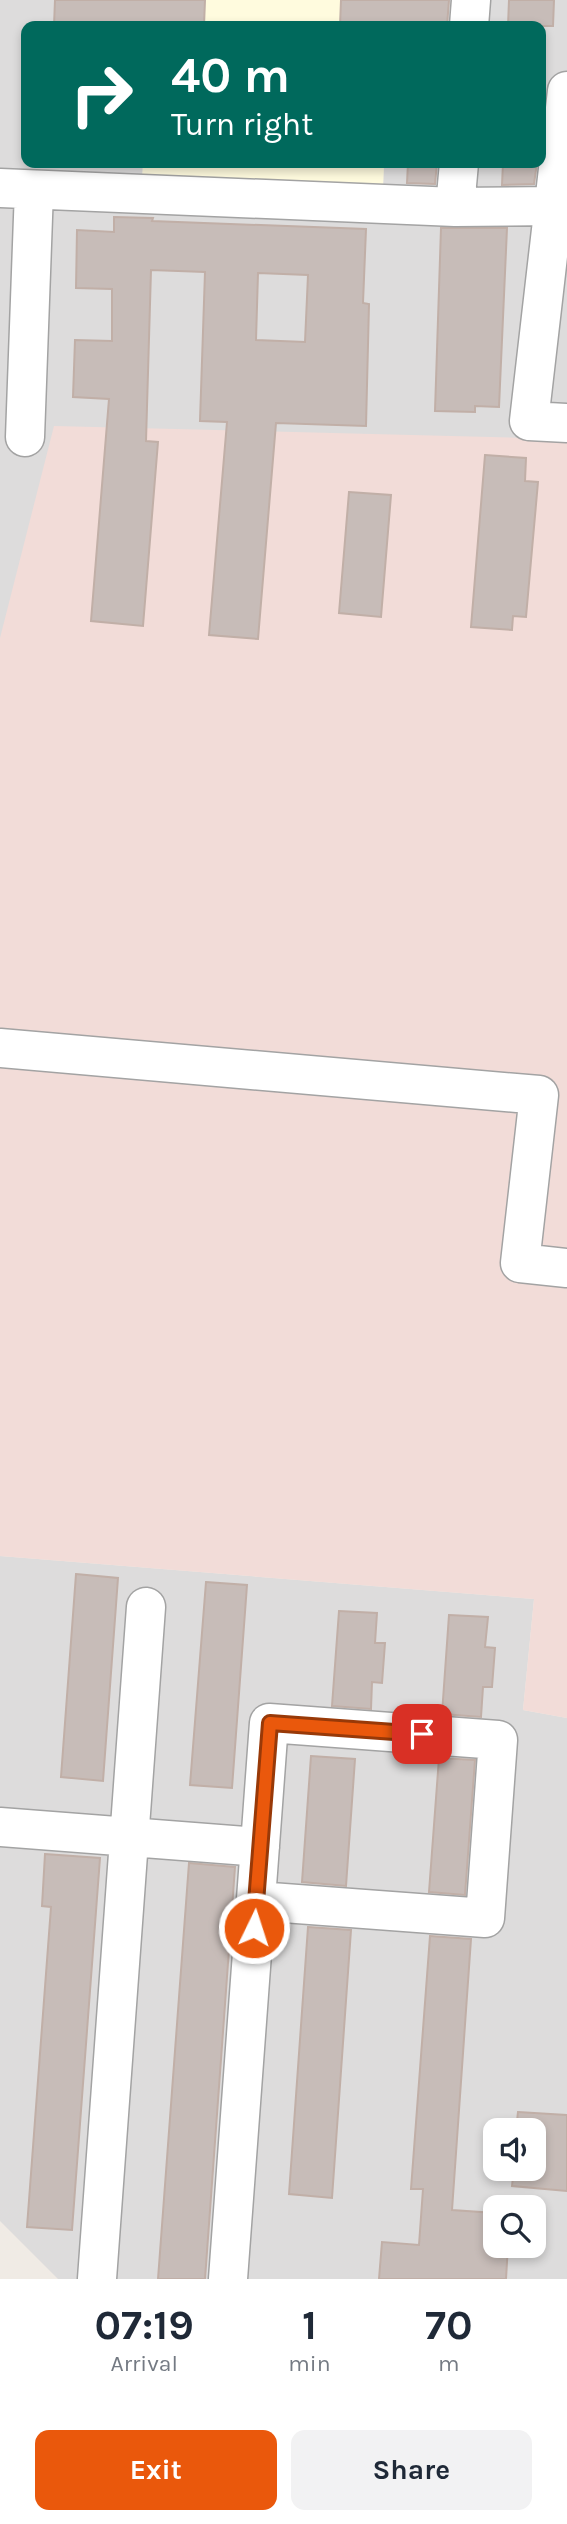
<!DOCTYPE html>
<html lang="en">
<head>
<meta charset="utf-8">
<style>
	body { margin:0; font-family:Karla,sans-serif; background:#f2f2f3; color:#1f2937; height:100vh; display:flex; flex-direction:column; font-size:26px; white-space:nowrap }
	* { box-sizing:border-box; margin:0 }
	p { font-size:23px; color:#747a83 }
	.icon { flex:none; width:38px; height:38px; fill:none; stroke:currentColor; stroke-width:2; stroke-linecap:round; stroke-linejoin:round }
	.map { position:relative; height:2279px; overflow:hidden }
	.side { display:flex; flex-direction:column; background:#fff; flex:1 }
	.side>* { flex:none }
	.hud { position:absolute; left:21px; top:21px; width:525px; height:147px; border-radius:14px; box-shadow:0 4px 10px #0003; background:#00695c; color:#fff; overflow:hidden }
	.fabs { position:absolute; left:483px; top:2118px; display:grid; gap:14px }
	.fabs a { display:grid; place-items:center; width:63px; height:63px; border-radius:14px; background:#fff; box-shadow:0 4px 10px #0003; font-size:35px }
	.pin { position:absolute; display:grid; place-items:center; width:60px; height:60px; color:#fff; margin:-30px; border-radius:14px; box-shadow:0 4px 10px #0006 }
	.me { position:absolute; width:77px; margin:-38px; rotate:4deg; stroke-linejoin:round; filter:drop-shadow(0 0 5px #0008) }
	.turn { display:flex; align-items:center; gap:24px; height:147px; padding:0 35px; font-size:32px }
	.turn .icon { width:91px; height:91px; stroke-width:2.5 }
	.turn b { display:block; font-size:49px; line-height:60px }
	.eta { display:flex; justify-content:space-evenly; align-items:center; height:119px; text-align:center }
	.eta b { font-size:42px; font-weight:700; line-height:49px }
	.action { display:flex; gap:14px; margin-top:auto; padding:14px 35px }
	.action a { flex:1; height:80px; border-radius:14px; background:#ea580c; color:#fff; font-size:28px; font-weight:700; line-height:80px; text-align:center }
	.action a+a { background:#f2f2f3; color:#1f2937 }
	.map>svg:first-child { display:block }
</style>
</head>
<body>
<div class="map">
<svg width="567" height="2279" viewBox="0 0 567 2279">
	<rect width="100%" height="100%" fill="#f0ebe5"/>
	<!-- residential -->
	<path fill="#dddcdc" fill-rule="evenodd" d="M0,0H148L147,26H26V163H143L142,180L383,187L384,163H541V26H388L389,0H567V439L0,638Z
		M0,1556L534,1599L523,1710L567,1718V2279H58L0,2221ZM495,2130H534V2168H495ZM495,2207H534V2245H495Z"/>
	<!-- education -->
	<path fill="#fffbde" d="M148,0H389L388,26H147Z
		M143,163H384L383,188L142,181Z"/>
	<!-- military -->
	<path fill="#f2dcd8" d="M54,426L567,439V1718L523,1710L534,1599L0,1556V638Z"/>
	<!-- building -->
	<path fill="#c7bcb8" stroke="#c1afa7" stroke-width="2" fill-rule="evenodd" d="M55,0H205L204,26H54Z
		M341,0H449L447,26H340Z
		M509,0H554L553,26H508Z
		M408,163H437L435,184L407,183Z
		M503,163H537L534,184L502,185Z
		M114,217L153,218L152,221L366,229L363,303L369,304L366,426L276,423L258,639L209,635L227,422L200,421L205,272L151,270L146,441L158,442L143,626L91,621L109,399L73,397L75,340L112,341V289L76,288L77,230L114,232ZM258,273L308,275L305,342L256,340Z
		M441,228H507L499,407L475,406V412L435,411Z
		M485,455L526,458L525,481L538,482L526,617L513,616L512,630L471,627Z
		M349,492L391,495L381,617L339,613Z
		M76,1574L118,1578L103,1781L61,1777Z
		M206,1582L247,1585L232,1788L190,1785Z
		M339,1611L377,1613L375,1643H385L382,1683L372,1682L371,1709L332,1706Z
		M449,1615L488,1617L485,1647L495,1648L492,1687H483L481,1717L442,1714Z
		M311,1756L355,1759L346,1886L302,1882Z
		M439,1758L475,1760L465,1895L429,1892Z
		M45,1854L100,1858L72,2230L27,2227L51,1907L42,1906Z
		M189,1863L235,1867L205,2279H158Z
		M308,1927L351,1930L332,2198L289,2194Z
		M430,1936L471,1939L452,2210L495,2213V2245H508L506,2279H379L382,2242L419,2245L423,2189H411Z
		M518,2112L567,2115V2191L512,2186L514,2168H534V2130H516Z"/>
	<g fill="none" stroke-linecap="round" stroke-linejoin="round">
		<!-- minor casing -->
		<g stroke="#a3a3a3" stroke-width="41">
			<path id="minor" d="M469,26L471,0
				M567,91L529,421L567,423
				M0,188L455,207L554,206
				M455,207L459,163
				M25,437L34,190
				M0,1048L539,1095L520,1263L567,1268
				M0,1827L260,1847
				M97,2279L146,1607
				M228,2279L269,1723L498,1740L485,1918L257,1901"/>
		</g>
		<!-- minor -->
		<use href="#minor" stroke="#fff" stroke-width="38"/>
	</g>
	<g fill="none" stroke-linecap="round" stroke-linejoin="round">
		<!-- route casing -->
		<g stroke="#983908" stroke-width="18">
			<path id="route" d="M254,1928L270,1723L422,1734"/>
		</g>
		<!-- route -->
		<use href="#route" stroke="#ea580c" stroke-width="12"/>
	</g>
</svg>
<div class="fabs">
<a><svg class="icon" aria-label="sound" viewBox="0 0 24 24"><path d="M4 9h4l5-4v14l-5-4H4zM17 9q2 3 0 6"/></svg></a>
<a><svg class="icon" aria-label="search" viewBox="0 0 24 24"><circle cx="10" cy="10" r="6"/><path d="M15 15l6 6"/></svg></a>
</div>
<div class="pin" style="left:422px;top:1734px;background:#d93025"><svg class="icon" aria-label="arrive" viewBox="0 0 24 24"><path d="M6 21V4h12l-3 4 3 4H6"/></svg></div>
<svg class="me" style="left:254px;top:1928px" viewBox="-20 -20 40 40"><circle r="17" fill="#ea580c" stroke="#fff" stroke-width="3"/><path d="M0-11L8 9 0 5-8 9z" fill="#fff"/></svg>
<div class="hud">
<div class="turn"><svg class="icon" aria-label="right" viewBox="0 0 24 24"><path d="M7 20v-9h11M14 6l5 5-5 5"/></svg><div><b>40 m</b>Turn right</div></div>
</div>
</div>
<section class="side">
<div class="eta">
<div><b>07:19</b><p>Arrival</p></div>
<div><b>1</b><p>min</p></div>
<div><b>70</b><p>m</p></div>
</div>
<div class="action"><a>Exit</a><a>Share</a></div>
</section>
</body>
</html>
